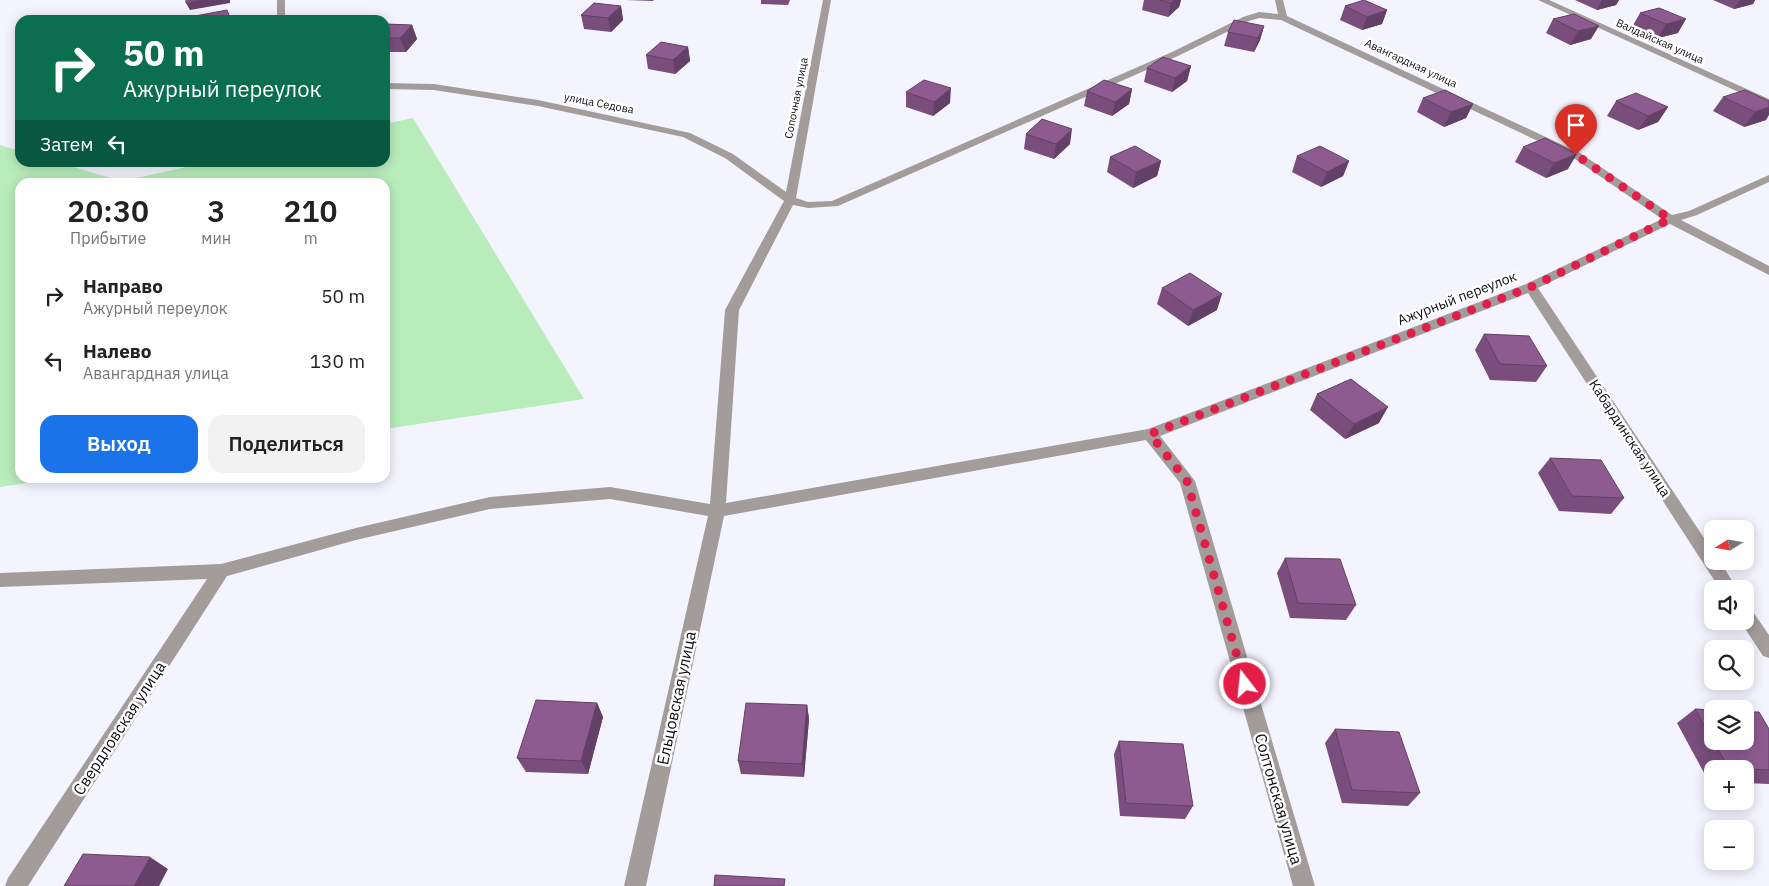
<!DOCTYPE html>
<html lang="ru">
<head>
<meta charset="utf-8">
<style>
	body { margin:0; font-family:"IBM Plex Sans",sans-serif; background:#f2f2f2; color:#222; height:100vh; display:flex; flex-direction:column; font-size:19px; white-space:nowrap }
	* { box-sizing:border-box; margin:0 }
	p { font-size:16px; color:#767676 }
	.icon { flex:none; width:28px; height:28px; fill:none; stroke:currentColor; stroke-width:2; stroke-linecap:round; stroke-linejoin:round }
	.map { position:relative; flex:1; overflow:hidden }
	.side { position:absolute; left:15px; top:178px; width:375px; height:305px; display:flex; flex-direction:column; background:#fff; border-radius:15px; box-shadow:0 2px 12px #0003 }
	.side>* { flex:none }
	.banner { position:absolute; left:15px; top:15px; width:375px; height:152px; border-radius:15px; box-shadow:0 2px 12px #0003; background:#0b6e4f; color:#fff; overflow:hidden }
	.needle { width:32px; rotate:259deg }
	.tools { position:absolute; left:1704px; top:520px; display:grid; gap:10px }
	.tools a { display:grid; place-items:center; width:50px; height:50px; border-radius:10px; background:#fff; box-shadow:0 2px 12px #0003; font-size:25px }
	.pin { position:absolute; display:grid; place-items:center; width:42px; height:42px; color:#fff; margin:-51px -21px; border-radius:50% 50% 50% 0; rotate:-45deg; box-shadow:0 0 5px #0007 }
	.pin .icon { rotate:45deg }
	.me { position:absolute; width:55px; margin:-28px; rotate:344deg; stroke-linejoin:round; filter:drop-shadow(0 0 4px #0008) }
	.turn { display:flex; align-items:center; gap:18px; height:105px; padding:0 25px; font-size:22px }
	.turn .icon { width:65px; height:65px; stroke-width:2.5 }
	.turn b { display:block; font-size:35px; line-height:42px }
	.then { display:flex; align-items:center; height:48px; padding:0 25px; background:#0003; gap:10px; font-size:19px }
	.eta { display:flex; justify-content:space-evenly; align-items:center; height:85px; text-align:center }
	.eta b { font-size:30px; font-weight:600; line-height:35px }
	.button { display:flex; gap:10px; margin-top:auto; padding:10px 25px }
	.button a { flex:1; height:58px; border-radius:15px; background:#1a73e8; color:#fff; font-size:20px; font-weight:600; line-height:58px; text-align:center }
	.button a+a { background:#f2f2f2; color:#222 }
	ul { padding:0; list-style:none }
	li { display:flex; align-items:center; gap:15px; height:65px; padding:0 25px }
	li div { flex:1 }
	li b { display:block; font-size:19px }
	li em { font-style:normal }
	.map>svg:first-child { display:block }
</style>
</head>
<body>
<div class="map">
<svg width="1769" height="886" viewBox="0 0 1769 886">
	<rect width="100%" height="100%" fill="#f4f4ff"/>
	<!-- green -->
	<path fill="#b9ecbb" d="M413,118L584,399L385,429V182H20V478H61L0,487V145L20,151V162L59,163L122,181L205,163L385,162V124Z"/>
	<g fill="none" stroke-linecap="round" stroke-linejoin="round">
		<!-- minor -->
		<path fill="#a29c9b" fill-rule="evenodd" d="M277,0H285V20H277Z
			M823,0H831L796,198L808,202L832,201L1172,52L1243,17L1259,12L1278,14L1275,0H1283L1287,16L1580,153L1672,215L1689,211L1769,175V182L1697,215L1681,220L1769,266V275L1670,224L1538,288L1712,550V561H1720L1737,589H1720L1528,293L1160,436L1195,481L1315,886H1293L1180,483L1146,440L724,516L646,886H624L708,516L610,499L490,509L356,540L227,576L28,886H5L8,878L207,579L0,587V573L221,564L356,528L490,497L610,487L710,504L725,310L784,201L725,158L683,137L538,106L434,90L385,89V83L434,84L538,100L690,133L733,154L786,192ZM1259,18L1281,20L1572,157L1662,219L1526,284L1148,429L726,503L739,310L793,205L808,208L838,206L1178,56L1249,21Z
			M1538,0H1549L1769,99V106Z
			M1745,607L1751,609L1769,635V658L1763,656L1740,621H1745Z"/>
	</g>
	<!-- wall -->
	<path fill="#794e7c" d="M626,0H654L653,1Z
		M761,0H790L788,5L761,4Z
		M1144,0H1181L1179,7L1168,17L1142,10Z
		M1575,0H1619L1616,5L1597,10Z
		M1713,0H1755L1753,4L1734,9Z
		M621,6L623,20L611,32L584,29L581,15Z
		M1345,6L1387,10L1382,24L1362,30L1340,20Z
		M1659,8L1678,33L1658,38L1632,27L1640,13Z
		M1574,14L1591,39L1570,45L1546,33L1553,19Z
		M385,24L412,25L417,39L406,52H385Z
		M1264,26L1260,40L1254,52L1224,46L1228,32Z
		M688,47L690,61L675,74L648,69L646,55Z
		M1191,66L1187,81L1172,92L1144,82L1147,68Z
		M1132,89L1129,104L1112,116L1084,106L1087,91Z
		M906,92L950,103L933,116L906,107Z
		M1723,97L1769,101L1766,120L1744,127L1713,111Z
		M1423,98L1473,104L1466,118L1444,127L1417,112Z
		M1616,101L1668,107L1658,122L1638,130L1607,116Z
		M1026,134L1070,144L1054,159L1024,149Z
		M1523,147L1568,169L1546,178L1515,162Z
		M1297,156L1349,161L1343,176L1321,187L1292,172Z
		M1110,157L1161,161L1157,176L1133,188L1107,172Z
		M1162,288L1217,310L1188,326L1157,304Z
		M1484,334L1547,366L1536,382L1490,380L1475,350Z
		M1317,394L1379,423L1345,439L1310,410Z
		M1550,458L1624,498L1611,514L1559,511L1538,473Z
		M1285,558L1356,605L1346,620L1290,618L1277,573Z
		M597,703L603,717L588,774L526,772L517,758Z
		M807,705L809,719L804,777L741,774L738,761Z
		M1695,709L1712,710V741H1745L1769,729V784L1745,783V769H1712V782H1709L1677,723Z
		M1335,729L1420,793L1408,806L1342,803L1325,743Z
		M1119,741L1193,806L1185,819L1120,816L1114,754Z"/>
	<!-- shaded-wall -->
	<path fill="#634065" d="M203,0H230V3L190,10L186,3Z
		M1174,0H1181L1179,7L1168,17L1171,3Z
		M1602,0H1619L1616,5L1597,10Z
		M1740,0H1755L1753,4L1734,9Z
		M621,6L623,20L611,32L608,18Z
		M1387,10L1382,24L1362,30L1367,17Z
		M1686,19L1678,33L1658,38L1666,24Z
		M412,25L417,39L406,52L400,38Z
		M1264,26L1260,40L1254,52L1258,38Z
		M1599,26L1591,39L1570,45L1578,31Z
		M688,47L690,61L675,74L673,60Z
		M1191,66L1187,81L1172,92L1175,78Z
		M951,88L950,103L933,116L934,102Z
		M1132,89L1129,104L1112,116L1115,102Z
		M1473,104L1466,118L1444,127L1451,112Z
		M1668,107L1658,122L1638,130L1648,116Z
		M1769,107V115L1766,120L1744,127L1755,112Z
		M1072,129L1070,144L1054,159L1056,144Z
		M1577,154L1568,169L1546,178L1554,163Z
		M1161,161L1157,176L1133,188L1136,172Z
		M1349,161L1343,176L1321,187L1327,172Z
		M1222,294L1217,310L1188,326L1193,310Z
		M1388,407L1379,423L1345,439L1354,424Z
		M597,703L603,717L588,774L581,761Z
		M807,705L809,719L804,777L802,764Z
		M150,857L168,869L159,886H134Z"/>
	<!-- building -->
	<path fill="#8d5b90" stroke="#634065" d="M186,0H203L186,3Z
		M1159,0H1174L1171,3Z
		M1364,0L1387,10L1367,17L1345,6Z
		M594,3L621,6L608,18L581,15Z
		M1659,8L1686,19L1666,24L1640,13Z
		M227,10L231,20H196L195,16Z
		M1574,14L1599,26L1578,31L1553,19Z
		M1234,20L1264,26L1258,38L1228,32Z
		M385,24L412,25L400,38H385Z
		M661,42L688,47L673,60L646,55Z
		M1163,57L1191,66L1175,78L1147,68Z
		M924,80L951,88L934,102L906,92Z
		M1104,80L1132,89L1115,102L1087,91Z
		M1445,90L1473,104L1451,112L1423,98Z
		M1745,90L1769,101V107L1755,112L1723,97Z
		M1636,93L1668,107L1648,116L1616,101Z
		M1042,119L1072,129L1056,144L1026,134Z
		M1545,138L1577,154L1554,163L1523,147Z
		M1135,146L1161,161L1136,172L1110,157Z
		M1320,146L1349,161L1327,172L1297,156Z
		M1190,273L1222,294L1193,310L1162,288Z
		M1484,334L1529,336L1547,366L1500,364Z
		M1351,379L1388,407L1354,424L1317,394Z
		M1550,458L1601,460L1624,498L1572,496Z
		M1285,558L1340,559L1356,605L1298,603Z
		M536,700L597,703L581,761L517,758Z
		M746,703L807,705L802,764L738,761Z
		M1695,709L1712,710V740Z
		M1745,712H1759L1769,729V770L1729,768L1713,741H1745Z
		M1335,729L1399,732L1420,793L1352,790Z
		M1119,741L1183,744L1193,806L1126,803Z
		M83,854L150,857L134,886H64Z
		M715,875L785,879L784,886H714Z"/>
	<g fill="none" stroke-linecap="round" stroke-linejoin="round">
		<!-- route -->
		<path stroke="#e11d48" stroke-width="9" stroke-dasharray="0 16.2" d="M1245,684L1187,481L1150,434L1531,287L1670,219L1576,155"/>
	</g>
	<g text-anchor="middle" stroke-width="5" stroke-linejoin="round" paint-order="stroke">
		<!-- far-street labels -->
		<g font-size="11" fill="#0e0e12" stroke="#fff">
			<text transform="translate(1660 41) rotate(24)" y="4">Валдайская улица</text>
			<text transform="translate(1411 63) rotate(25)" y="4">Авангардная улица</text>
			<text transform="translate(796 98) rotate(-79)" y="4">Сопочная улица</text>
			<text transform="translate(599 103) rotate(11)" y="4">улица Седова</text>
		</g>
		<!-- street labels -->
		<g font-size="14" fill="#0e0e12" stroke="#fff">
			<text transform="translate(1457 298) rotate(-21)" y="5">Ажурный переулок</text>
			<text transform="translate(1630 438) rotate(57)" y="5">Кабардинская улица</text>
		</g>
		<!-- near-street labels -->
		<g font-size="16" fill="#0e0e12" stroke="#fff">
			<text transform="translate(676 698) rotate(-78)" y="6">Ельцовская улица</text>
			<text transform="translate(119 728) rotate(-57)" y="6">Свердловская улица</text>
			<text transform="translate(1279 799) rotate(74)" y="6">Солтонская улица</text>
		</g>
	</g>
</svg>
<div class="tools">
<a><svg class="needle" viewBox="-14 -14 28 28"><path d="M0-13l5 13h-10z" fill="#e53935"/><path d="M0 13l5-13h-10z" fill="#767676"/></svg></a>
<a><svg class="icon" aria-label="sound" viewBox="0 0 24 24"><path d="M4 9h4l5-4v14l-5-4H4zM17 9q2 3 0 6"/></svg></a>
<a><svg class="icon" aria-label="search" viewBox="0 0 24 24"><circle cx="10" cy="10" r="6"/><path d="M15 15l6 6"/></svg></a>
<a><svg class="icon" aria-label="layers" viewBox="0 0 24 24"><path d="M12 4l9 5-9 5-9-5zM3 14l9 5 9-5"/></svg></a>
<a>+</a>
<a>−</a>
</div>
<div class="pin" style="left:1576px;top:155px;background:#d93025"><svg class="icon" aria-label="arrive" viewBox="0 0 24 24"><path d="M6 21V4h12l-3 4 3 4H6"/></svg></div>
<svg class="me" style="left:1245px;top:684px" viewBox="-20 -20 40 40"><circle r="17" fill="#e11d48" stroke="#fff" stroke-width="3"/><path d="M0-11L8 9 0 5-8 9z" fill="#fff"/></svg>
<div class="banner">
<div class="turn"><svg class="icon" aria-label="right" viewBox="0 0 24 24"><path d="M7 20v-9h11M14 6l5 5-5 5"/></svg><div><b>50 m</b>Ажурный переулок</div></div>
<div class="then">Затем<svg class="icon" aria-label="left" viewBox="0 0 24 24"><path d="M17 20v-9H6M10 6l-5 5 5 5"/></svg></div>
</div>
<section class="side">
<div class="eta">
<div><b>20:30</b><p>Прибытие</p></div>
<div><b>3</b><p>мин</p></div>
<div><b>210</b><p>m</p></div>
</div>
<ul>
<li><svg class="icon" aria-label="right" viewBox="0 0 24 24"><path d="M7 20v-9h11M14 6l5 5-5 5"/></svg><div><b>Направо</b><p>Ажурный переулок</p></div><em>50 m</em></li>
<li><svg class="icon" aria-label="left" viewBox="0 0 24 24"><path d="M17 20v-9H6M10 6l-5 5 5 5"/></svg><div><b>Налево</b><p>Авангардная улица</p></div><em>130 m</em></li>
</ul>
<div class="button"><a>Выход</a><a>Поделиться</a></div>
</section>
</div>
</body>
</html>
